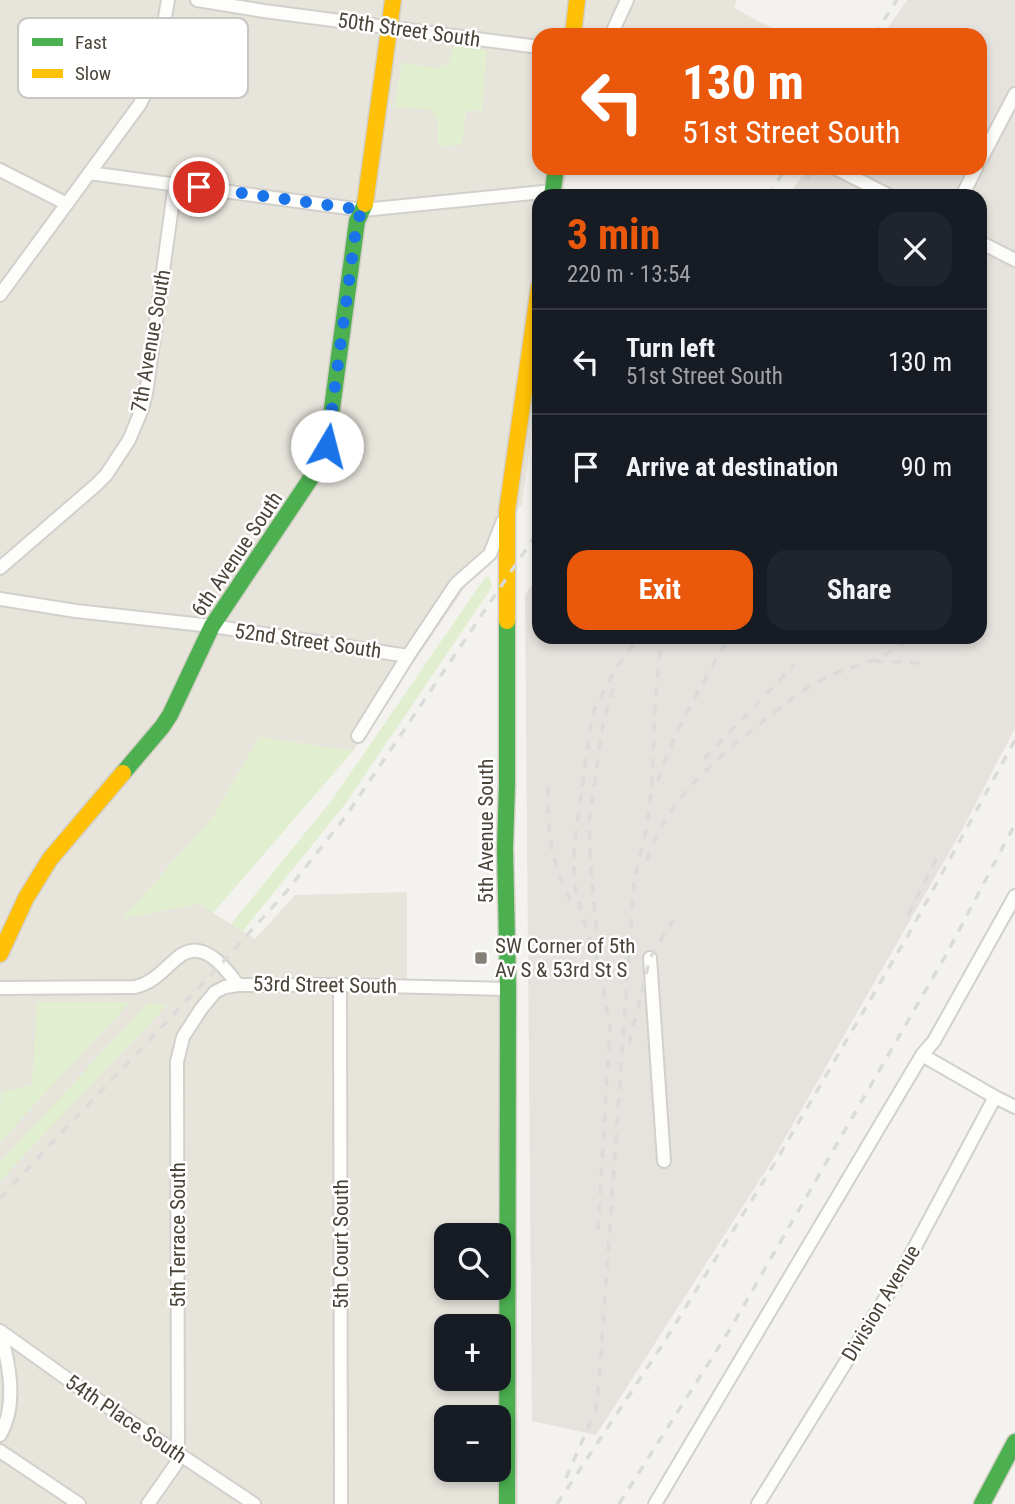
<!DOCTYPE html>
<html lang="en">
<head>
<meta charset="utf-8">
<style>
	body { margin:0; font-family:"Roboto Condensed",sans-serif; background:#20242c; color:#f1f3f6; height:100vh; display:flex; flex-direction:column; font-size:26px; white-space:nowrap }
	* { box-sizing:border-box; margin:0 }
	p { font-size:23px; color:#9ea1a6 }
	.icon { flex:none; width:38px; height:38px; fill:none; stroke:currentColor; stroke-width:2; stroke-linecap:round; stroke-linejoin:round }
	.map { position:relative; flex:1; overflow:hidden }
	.drawer { position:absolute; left:532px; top:189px; width:455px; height:455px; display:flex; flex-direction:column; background:#171b24; border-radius:21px; box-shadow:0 4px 10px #0003 }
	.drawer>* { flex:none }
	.top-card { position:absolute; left:532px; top:28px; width:455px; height:147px; border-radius:21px; box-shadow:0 4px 10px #0003; background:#ea580c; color:#fff; overflow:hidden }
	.controls { position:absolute; left:434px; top:1223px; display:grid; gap:14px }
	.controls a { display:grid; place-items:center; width:77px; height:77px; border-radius:14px; background:#171b24; box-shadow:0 4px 10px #0003; font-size:35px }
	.pin { position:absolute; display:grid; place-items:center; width:60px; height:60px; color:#fff; margin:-30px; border:4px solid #fff; border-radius:50%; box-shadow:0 2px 7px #0007 }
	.me { position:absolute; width:77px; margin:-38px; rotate:8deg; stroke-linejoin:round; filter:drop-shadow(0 0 5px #0008) }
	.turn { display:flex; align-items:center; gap:24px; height:147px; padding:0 35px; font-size:32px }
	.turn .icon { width:91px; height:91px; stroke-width:2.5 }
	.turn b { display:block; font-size:49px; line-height:60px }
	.round { display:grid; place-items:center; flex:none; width:74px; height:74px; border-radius:21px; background:#20242c }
	.head { display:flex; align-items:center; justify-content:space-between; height:119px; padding:0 35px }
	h1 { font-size:42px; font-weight:700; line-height:52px; color:#ea580c }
	.action { display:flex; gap:14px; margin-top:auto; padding:14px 35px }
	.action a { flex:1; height:80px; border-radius:21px; background:#ea580c; color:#fff; font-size:28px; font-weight:700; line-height:80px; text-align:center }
	.action a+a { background:#20242c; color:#f1f3f6 }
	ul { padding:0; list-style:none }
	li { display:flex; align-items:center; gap:21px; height:105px; padding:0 35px; border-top:2px solid #363941 }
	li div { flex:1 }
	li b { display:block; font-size:26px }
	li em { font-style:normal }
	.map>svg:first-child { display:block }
</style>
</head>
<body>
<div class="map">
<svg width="1015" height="1504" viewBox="0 0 1015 1504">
	<rect width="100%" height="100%" fill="#f4f2ee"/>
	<!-- residential -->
	<path fill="#e7e4dc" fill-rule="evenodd" d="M0,0H737L734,8L785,35H539V168H567L563,196H539V378L522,504L353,751L259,737L213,817L123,918L199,904L255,939L295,895L407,892V981H514L518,1504H0ZM446,1236H499V1288H446ZM446,1326H499V1379H446ZM446,1418H499V1470H446Z"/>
	<!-- industrial -->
	<path fill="#e6e2de" d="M907,0H1015V728L962,830L770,1164L596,1435L532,1421L525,595L539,574V637H980V196H788L807,168H980V35H883Z"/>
	<!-- green -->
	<path fill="#e1eecf" d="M454,46L487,50L482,111H466L462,145L438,146V123L431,110L394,107L402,62L436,68L448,64Z
		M486,576L490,578L492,587L346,803L243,931L231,924L332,800Z
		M259,737L353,751L213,913L199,904L122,919L213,817Z
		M37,1002H130L0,1142L1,1092L32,1085Z
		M148,1003L168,1004L0,1181V1162Z"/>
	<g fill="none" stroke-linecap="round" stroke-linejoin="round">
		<!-- street casing -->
		<g stroke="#d2d0cb" stroke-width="16">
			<path id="street" d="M197,0L264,11L539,47
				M611,35L627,0
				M980,161L1015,94
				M835,168L890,196
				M0,170L67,204
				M89,173L363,210L553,191
				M962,196L976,168
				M980,242L1015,260
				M0,295L140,104L156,69L168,0
				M0,568L96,485L106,475L129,440L142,409L146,394L175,184
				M0,599L76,611L212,626L408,656
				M358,736L408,656L456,584L490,554L503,521
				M650,958L664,1161
				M340,985L341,1504
				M0,988L135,987C153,983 162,971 176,959C201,936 224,966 238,985H340L508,989
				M922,1055L995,1097L1015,1107
				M0,1331L80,1388L254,1504
				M0,1435C18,1405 9,1362 0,1331
				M0,1451L79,1504
				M148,1504L176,1464L178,1453L177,1062L183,1037L201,1009L215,992L225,987L238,985
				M655,1504L922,1055L934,1041L1015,896
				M758,1504L901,1273L995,1097"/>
		</g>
		<!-- fast casing -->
		<g stroke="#d3cfc5" stroke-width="19">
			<path id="fast" d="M552,196L556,168
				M507,621V784L505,849L508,989L507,1504
				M123,773L162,727L170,715L212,626L323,460L327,446L357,221L365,204
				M982,1504L1015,1442"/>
		</g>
		<!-- slow casing -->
		<g stroke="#d3cfc5" stroke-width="19">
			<path id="slow" d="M573,35L577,0
				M365,204L393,0
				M507,621V511L539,287
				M0,954L26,898L50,859L123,773"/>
		</g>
		<!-- street -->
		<use href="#street" stroke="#fdfdfc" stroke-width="12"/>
		<!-- fast -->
		<use href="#fast" stroke="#4caf50" stroke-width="16"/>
		<!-- slow -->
		<use href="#slow" stroke="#ffc107" stroke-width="16"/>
		<!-- rail -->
		<path stroke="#dbdbda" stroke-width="3.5" stroke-dasharray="9 9" stroke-linecap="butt" d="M874,35L897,0
			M768,196L786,168
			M799,196L813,168
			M874,661L921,663
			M704,759L794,665
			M658,781C673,732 701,688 725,643
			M548,787C547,833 551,865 574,907
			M647,861C664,801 716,759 762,722C781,708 799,692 819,681C840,670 863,666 884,655C892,651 899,646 907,641
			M908,915L939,853
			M598,947L591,870L589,822L602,731L609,701L615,685
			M629,1044L650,958L673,920
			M0,1198L222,963L286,892L346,816L539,530
			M598,1230L610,1029L600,968L581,912L574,883V848L590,729L595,707L617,667L639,637
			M566,1478L596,1409L599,1382L634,881L647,826L652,783L655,706L661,637
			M557,1504L661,1347L776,1161L911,930L1015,740
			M619,1504L729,1331L946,955L1015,824"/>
	</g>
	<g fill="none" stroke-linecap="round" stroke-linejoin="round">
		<!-- route -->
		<path stroke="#1a73e8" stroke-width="12" stroke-dasharray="0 21.6" d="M199,187L363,210L357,221L327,446"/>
	</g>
	<!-- markers -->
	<rect fill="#868178" stroke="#fff" stroke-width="2.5" x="474" y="951" width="14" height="14" rx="3.5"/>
	<g text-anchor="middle" stroke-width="5" stroke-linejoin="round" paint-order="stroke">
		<!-- street labels -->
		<g font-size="21" fill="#4b4439" stroke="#fff">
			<text transform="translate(409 30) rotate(8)" y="7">50th Street South</text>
			<text transform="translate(151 341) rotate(-80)" y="7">7th Avenue South</text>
			<text transform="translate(237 554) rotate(-56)" y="7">6th Avenue South</text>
			<text transform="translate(308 641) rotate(8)" y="7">52nd Street South</text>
			<text transform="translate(486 831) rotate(-90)" y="7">5th Avenue South</text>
			<text transform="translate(325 985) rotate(1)" y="7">53rd Street South</text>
			<text transform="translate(178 1235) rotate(-90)" y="7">5th Terrace South</text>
			<text transform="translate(341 1244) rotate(-90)" y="7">5th Court South</text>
			<text transform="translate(881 1303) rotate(-59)" y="7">Division Avenue</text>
			<text transform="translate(126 1419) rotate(34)" y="7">54th Place South</text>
		</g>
		<!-- poi labels -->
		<g font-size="21" fill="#4b4439" stroke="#fff" text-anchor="start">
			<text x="495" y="953">SW Corner of 5th<tspan x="495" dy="24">Av S &amp; 53rd St S</tspan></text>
		</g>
	</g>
	<!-- legend -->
	<rect x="18" y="18" width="230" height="80" rx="10" fill="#fff" stroke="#c9c7c4" stroke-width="2"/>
	<rect x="32" y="38" width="31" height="8" fill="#4caf50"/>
	<rect x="32" y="69" width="31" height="9" fill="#ffc107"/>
	<g font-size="19" fill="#4b4439">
		<text x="75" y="49">Fast</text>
		<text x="75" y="80">Slow</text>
	</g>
</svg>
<div class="controls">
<a><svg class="icon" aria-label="search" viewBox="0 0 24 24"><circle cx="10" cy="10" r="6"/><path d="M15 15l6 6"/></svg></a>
<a>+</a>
<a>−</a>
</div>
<div class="pin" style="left:199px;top:187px;background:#d93025"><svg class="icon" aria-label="arrive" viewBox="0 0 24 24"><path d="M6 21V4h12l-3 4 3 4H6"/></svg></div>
<svg class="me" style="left:327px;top:446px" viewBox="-20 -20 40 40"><circle r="19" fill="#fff"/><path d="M0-13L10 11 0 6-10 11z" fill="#1a73e8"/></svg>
<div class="top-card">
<div class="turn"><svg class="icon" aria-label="left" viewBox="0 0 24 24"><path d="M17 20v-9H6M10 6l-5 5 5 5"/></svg><div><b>130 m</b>51st Street South</div></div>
</div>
<section class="drawer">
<div class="head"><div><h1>3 min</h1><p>220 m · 13:54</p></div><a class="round"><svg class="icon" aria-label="close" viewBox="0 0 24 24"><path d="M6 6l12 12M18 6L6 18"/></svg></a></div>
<ul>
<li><svg class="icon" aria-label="left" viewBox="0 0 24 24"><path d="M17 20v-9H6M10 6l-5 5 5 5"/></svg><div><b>Turn left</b><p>51st Street South</p></div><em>130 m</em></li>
<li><svg class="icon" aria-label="arrive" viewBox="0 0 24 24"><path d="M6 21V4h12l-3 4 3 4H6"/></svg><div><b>Arrive at destination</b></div><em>90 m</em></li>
</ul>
<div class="action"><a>Exit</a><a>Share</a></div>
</section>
</div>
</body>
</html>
